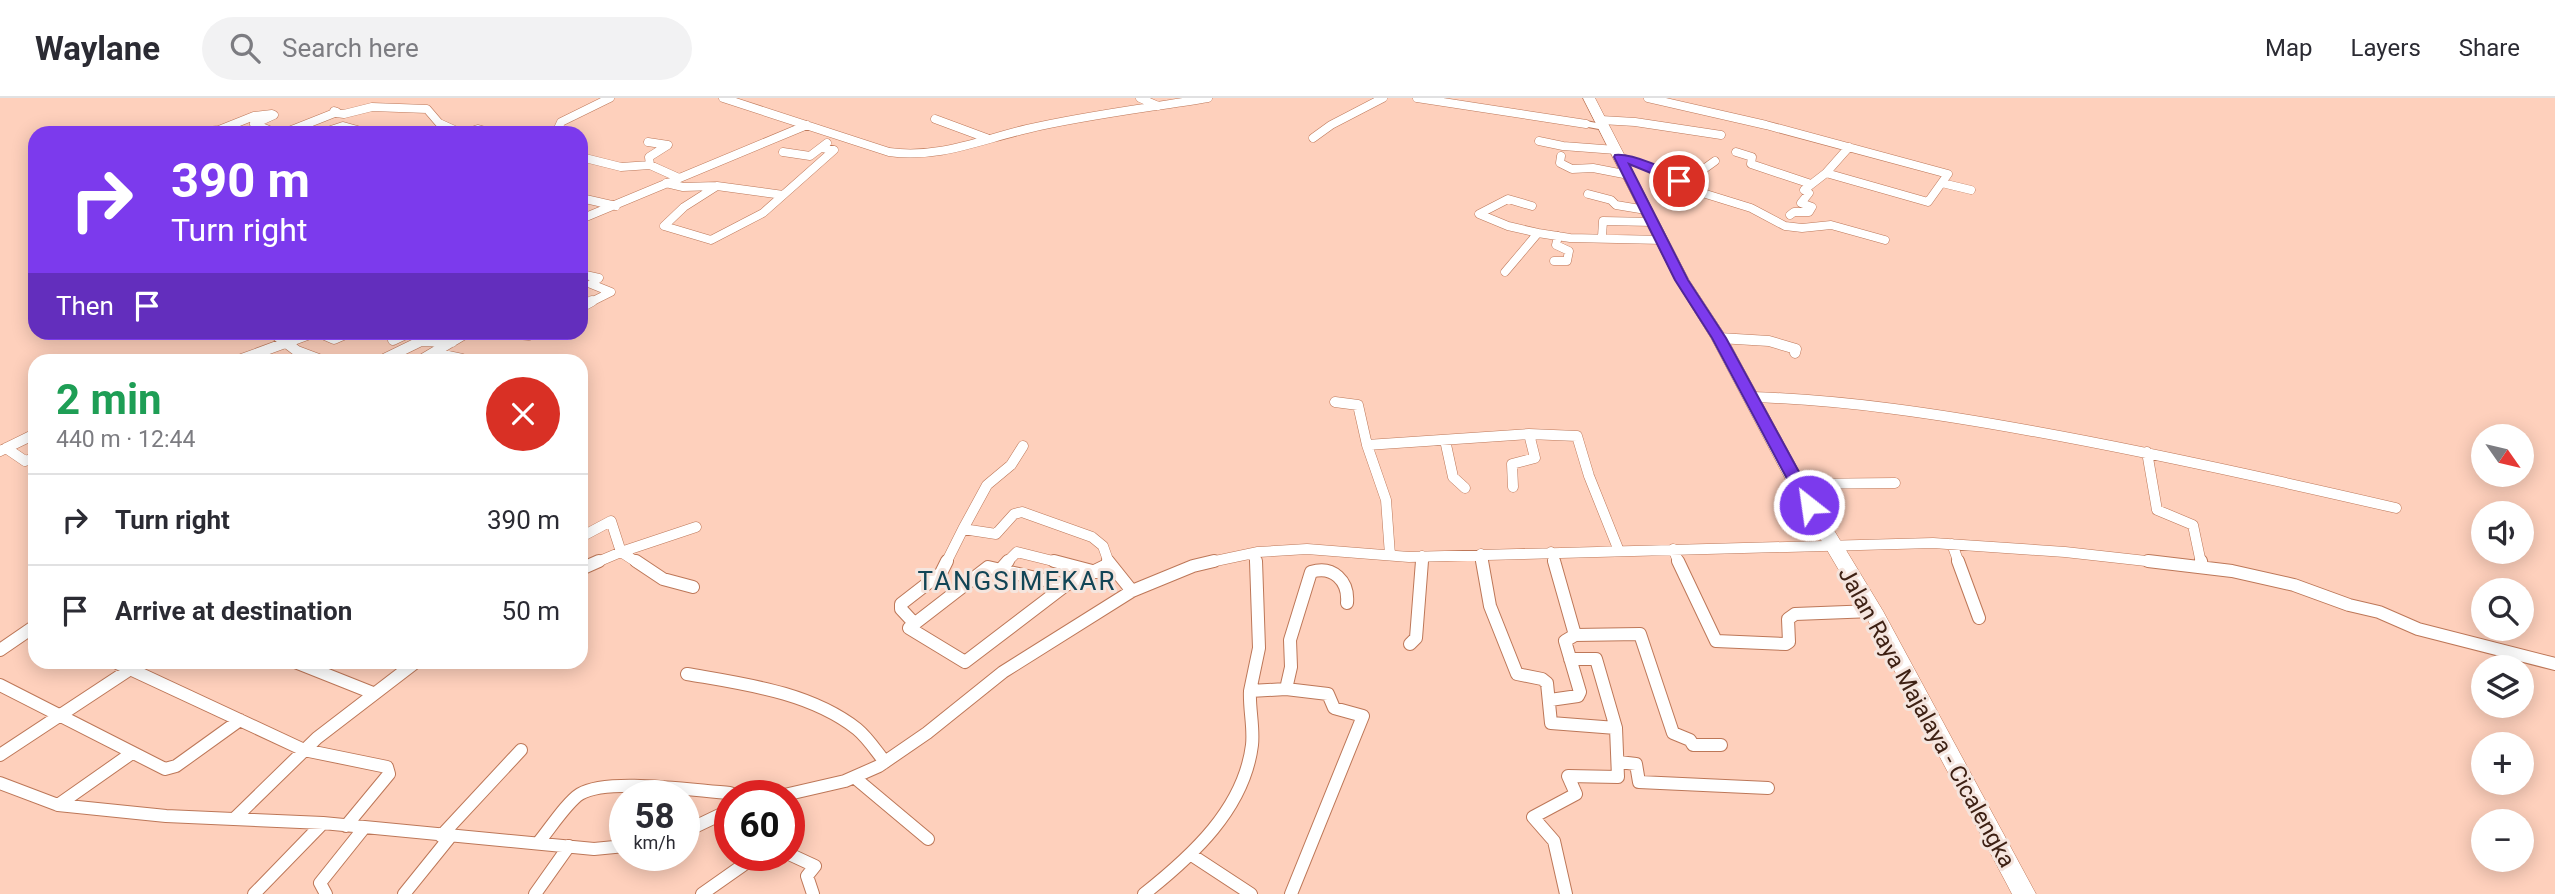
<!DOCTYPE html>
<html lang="en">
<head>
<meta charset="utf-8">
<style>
	body { margin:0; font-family:Roboto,sans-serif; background:#f2f2f3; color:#2b2b33; height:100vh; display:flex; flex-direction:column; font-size:26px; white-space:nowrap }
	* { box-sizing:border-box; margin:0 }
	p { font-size:23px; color:#7c7c81 }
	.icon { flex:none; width:38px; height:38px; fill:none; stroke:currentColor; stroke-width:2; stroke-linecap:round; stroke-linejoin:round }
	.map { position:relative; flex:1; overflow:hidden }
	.drawer { position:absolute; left:28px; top:256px; width:560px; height:315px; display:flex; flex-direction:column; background:#fff; border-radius:21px; box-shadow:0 4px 18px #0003 }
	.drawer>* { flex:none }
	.guide { position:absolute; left:28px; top:28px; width:560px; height:214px; border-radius:21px; box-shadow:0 4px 18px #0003; background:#7c3aed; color:#fff; overflow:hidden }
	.needle { width:46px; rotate:124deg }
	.fabs { position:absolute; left:2471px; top:326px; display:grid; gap:14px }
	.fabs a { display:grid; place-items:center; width:63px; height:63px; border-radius:50%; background:#fff; box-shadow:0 4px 18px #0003; font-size:35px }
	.speed { position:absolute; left:609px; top:682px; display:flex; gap:14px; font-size:35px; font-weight:700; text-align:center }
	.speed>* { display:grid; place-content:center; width:91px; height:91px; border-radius:50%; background:#fff; box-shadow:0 4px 18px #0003; line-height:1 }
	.speed small { font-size:18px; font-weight:400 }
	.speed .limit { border:10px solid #d22; background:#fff; color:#111 }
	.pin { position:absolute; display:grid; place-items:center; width:60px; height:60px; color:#fff; margin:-30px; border:4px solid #fff; border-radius:50%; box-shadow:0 2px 7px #0007 }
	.me { position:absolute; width:77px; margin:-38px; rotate:330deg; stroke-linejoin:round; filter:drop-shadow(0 0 5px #0008) }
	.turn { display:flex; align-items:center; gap:24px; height:147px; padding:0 28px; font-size:32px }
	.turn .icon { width:91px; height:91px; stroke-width:2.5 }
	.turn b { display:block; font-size:49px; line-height:60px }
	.then { display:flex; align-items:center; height:66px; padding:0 28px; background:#0003; gap:14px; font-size:26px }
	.round { display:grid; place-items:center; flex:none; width:74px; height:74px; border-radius:37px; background:#f2f2f3 }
	.headline { display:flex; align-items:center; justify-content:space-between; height:119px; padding:0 28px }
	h1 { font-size:42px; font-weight:700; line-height:52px; color:#1e9e55 }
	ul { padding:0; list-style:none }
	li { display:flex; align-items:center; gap:21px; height:91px; padding:0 28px; border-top:2px solid #e1e1e2 }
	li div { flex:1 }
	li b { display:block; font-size:26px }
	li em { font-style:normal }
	header { display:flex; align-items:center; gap:42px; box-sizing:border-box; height:98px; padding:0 35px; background:#fff; border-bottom:2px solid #e1e1e2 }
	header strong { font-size:33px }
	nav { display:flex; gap:38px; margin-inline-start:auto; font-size:24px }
	.search { width:490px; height:63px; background:#f2f2f3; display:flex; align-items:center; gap:18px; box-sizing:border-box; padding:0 24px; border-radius:38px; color:#7c7c81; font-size:26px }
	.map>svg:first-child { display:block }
</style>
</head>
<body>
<header>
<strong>Waylane</strong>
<div class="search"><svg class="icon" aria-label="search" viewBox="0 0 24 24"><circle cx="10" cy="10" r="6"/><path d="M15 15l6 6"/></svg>Search here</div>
<nav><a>Map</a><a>Layers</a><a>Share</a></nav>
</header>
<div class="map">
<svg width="2555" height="796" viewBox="0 0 2555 796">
	<rect width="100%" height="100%" fill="#fed0bc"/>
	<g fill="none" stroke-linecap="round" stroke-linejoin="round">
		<!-- minor-far2 casing -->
		<g stroke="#bd7758" stroke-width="9">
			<path id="minor-far2" d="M723,0L889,54C938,61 980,42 1027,31C1086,17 1148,10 1208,0
				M1140,0L1158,8
				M1417,0L1586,26
				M1648,0L1766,27L1948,76L1928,104L1826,75
				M336,15L344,16L372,9L427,11L439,25L461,35
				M935,21L989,41
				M1601,22L1635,24L1721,37
				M182,35L219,32L254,18L272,16L274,17L254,26L276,35
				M284,35L337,14L334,13
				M322,35L343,28L368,35
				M466,35L478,31L493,35
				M556,35L561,24L610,0
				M1313,40L1331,27L1383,0
				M1539,43L1563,48L1616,52
				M648,44L668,47L649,59L650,67
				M783,54L810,58L827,45
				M1736,54L1752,59L1751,66L1811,86
				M1561,58L1560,65L1572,71L1593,70L1629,77
				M581,59L621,69L650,67L679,80
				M1619,59L1660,73L1696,93L1751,110L1785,128L1802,130L1831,127L1885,142
				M666,85L683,89L717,88L684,109L664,128L711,142L763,115L834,52L822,50
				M1942,85L1971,92
				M1683,86L1715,63
				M717,88L783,97
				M1588,96L1611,102L1616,107L1646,112
				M581,100L616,108
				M1532,108L1508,101L1479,116L1508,128L1538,135
				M1790,117L1794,114H1809L1812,109L1801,105L1809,95L1804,92L1826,75L1849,49
				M581,121L807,27
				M1602,139L1603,123L1653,124
				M1554,163H1567L1569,153L1556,147L1558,138
				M1505,174L1538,135L1570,140L1663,142
				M581,176L599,180L591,186L611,194L589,205"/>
		</g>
		<!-- minor-far1 casing -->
		<g stroke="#bd7758" stroke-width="11">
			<path id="minor-far1" d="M581,209L592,203
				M272,234L297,253L321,262
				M318,234L334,241L350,234
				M495,234L529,237
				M1719,240L1769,243L1796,251L1795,255
				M393,242L410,234
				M434,255L462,261
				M239,262L315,234
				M382,262L421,243L452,244
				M421,262L468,234
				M1752,299C1846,302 1939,316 2032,333C2154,355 2275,382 2396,410
				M1335,304L1358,307L1367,347L1529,336
				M1445,342L1453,379L1465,390
				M1367,347L1386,402L1390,457
				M1023,348L1011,367L987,387L963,431L996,436L1014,416L1022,414L1092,439L1103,448L1109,465
				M6,350L25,363L35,360
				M0,353L35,336
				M2147,354L2157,412L2193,427L2201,465
				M1797,386L1895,385
				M1513,389L1512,366L1535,360L1529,336L1577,338L1589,378L1619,453
				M581,439L611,423L621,454L696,429
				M1952,446L1959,465
				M1673,451L1679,465
				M1551,454L1554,465
				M1253,455L1256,465
				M1481,456L1483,465
				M595,465L621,454L638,465
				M946,465L963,431
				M1006,465L1017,454L1061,465
				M1206,465L1258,454L1307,451L1409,459L1933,445L2065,454L2164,465
				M1421,465L1422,458"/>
		</g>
		<!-- minor casing -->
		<g stroke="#bd7758" stroke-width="14">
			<path id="minor" d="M636,463L663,481L693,489
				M1054,463L1096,474
				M1108,463L1132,493
				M1256,463L1259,550L1250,593L1286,591L1328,596L1334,610L1363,618L1291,796
				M1482,463L1490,508L1517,576L1542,581L1547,585L1551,625L1616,630L1618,679L1568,678L1576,696L1533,719L1554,743L1566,796
				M1678,463L1716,543L1786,546L1789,544L1788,521L1795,516L1873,513
				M1958,463L1979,520
				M2148,463L2232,473L2294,487L2349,507L2379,514L2418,531L2555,566
				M2201,463L2202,469
				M988,469L1066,487L965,564L909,530Z
				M581,471L599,463
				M1001,471L1008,463
				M1066,487L1109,466
				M914,525L901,511V506L941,475L947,463
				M1575,537L1640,536L1673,635L1690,642L1693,647H1721
				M1410,546L1416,540L1422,463
				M0,552L35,528
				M1570,561H1596L1616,630
				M115,564L304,652L387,669L389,676L346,728
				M295,564L373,595
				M687,576C744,586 810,594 857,631C868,640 876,653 885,664
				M0,587L165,671L176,668L240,622
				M1286,591L1291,569L1290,542L1311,474C1333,467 1349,483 1347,505
				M1550,602L1578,598L1580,594L1565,543L1575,537L1554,463
				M0,657L141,564
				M1619,664L1636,666L1639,684L1768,690
				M854,679L928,741
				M0,685L58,707L166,718L323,725L594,751L625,748
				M780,698L845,683L879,668L927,635L1003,574L1132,493L1193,468L1214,463
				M58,707L132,655
				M234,721L317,640L416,564
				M684,734L730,712
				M441,738L521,652
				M538,745C549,732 567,704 580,696C608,679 696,693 730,695L738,698
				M789,756L815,768L807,778L813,796
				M1190,756L1251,796
				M254,796L323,725
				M326,796L320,785L364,730
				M404,796L450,739
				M535,796L569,748
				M702,796L756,758
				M1144,796C1192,758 1244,711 1252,647C1254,629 1249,611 1250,593"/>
		</g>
		<!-- tertiary casing -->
		<g stroke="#bd7758" stroke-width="2">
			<path id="tertiary" d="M1586,23L1607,27L1609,29L1604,32L1583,28L1581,26Z"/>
		</g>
		<!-- primary casing -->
		<g stroke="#bd7758" stroke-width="1">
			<path id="primary" d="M1583,0H1595L1689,182L1727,240L1806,386L1883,513L2036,796H2012L1863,513L1788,386L1711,240L1675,182Z"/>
		</g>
		<!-- minor-far2 -->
		<use href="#minor-far2" stroke="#fff" stroke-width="8"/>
		<!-- minor-far1 -->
		<use href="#minor-far1" stroke="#fff" stroke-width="10"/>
		<!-- minor -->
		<use href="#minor" stroke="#fff" stroke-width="12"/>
		<!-- tertiary -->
		<use href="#tertiary" fill="#fff" fill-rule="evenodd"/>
		<!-- primary -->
		<use href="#primary" fill="#fff" fill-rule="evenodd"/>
	</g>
	<!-- route -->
	<path fill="#7c3aed" stroke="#51269a" stroke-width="2" d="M1615,57C1631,55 1673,72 1685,83L1675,85L1629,66L1688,182L1726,240L1817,407L1815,410H1804L1801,407L1712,240L1675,182L1614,59Z"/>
	<g text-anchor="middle" stroke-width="6" stroke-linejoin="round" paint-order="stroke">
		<!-- street labels -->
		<g font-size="23" fill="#3e2114" stroke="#f5e5de">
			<text transform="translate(1927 619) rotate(61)" y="8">Jalan Raya Majalaya - Cicalengka</text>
		</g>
		<!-- quarter labels -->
		<g font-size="26" letter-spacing="2" fill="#124556" stroke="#f5e5de">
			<text x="1017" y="492">TANGSIMEKAR</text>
		</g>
	</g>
</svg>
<div class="fabs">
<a><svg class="needle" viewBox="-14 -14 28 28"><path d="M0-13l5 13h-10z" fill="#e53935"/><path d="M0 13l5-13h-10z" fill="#7c7c81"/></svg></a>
<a><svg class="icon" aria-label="sound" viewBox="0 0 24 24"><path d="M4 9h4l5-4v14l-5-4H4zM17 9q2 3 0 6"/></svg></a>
<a><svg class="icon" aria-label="search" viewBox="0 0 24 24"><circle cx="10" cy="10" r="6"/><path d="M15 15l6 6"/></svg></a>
<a><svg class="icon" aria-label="layers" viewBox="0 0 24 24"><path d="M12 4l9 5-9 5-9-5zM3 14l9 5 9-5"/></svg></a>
<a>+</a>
<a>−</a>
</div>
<div class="speed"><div>58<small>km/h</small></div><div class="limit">60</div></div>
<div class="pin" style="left:1679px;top:83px;background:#d93025"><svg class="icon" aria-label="arrive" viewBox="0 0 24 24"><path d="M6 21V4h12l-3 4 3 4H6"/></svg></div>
<svg class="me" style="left:1809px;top:407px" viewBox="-20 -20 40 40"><circle r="17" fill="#7c3aed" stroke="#fff" stroke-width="3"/><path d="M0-11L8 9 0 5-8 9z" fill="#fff"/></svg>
<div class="guide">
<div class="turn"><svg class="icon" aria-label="right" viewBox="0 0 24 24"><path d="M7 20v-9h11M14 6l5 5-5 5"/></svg><div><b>390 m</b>Turn right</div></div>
<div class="then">Then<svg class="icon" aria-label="arrive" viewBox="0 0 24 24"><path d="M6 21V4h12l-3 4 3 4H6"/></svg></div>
</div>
<section class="drawer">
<div class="headline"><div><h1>2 min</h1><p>440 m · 12:44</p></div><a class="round" style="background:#d93025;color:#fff"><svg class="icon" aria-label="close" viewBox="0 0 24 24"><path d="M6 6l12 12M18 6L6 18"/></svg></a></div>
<ul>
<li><svg class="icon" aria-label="right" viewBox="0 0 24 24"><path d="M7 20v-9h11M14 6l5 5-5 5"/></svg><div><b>Turn right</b></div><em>390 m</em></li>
<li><svg class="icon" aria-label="arrive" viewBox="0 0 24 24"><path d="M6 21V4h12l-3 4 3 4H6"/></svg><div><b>Arrive at destination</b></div><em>50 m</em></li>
</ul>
</section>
</div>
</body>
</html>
